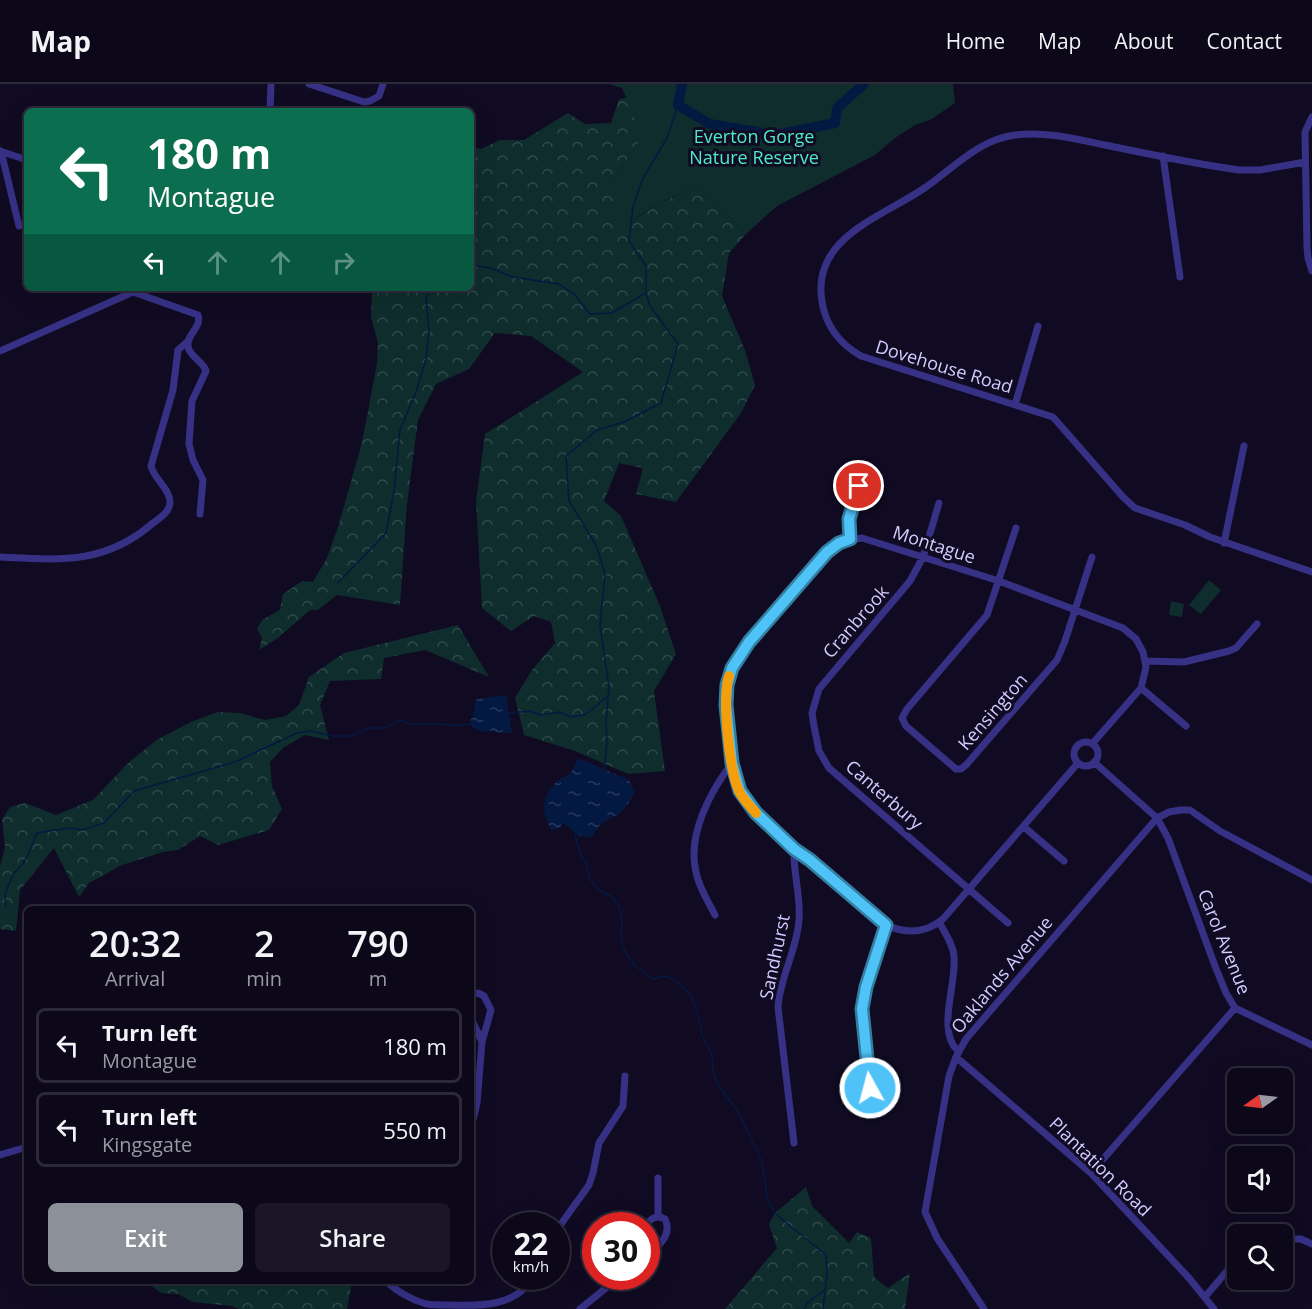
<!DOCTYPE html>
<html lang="en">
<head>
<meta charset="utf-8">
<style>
	body { margin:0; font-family:"Open Sans",sans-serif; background:#1a1627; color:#f1f3f6; height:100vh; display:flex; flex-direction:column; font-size:22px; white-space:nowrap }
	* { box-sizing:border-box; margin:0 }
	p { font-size:20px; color:#9a9aa2 }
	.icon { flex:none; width:33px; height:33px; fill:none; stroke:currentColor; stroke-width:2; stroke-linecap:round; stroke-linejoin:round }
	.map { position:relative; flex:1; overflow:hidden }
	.details { position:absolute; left:24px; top:822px; width:450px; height:378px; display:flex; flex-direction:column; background:#0c081a; border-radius:9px; box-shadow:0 6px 24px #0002,0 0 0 2px #2c2939 }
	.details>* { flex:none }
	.hud { position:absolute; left:24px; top:24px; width:450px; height:183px; border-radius:9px; box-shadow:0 6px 24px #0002,0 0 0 2px #2c2939; background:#0b6e4f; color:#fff; overflow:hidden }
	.needle { width:39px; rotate:256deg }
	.fabs { position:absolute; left:1227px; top:984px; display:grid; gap:12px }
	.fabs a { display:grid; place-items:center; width:66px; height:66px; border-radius:9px; background:#0c081a; box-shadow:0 6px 24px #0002,0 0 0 2px #2c2939; font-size:30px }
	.speed { position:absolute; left:492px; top:1128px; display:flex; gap:12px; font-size:30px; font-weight:700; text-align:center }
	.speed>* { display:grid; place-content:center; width:78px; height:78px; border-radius:50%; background:#0c081a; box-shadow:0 6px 24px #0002,0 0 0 2px #2c2939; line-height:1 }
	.speed small { font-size:15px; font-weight:400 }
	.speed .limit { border:9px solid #d22; background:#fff; color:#111 }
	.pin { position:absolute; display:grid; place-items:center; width:51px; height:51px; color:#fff; margin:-26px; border:3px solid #fff; border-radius:50%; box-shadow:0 2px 6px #0007 }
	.me { position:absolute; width:66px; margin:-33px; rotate:353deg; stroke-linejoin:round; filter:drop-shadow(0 0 4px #0008) }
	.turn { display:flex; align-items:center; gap:21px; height:126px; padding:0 24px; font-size:27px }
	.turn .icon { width:78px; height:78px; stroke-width:2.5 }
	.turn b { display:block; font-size:42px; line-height:51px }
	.lanes { display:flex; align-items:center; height:57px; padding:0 24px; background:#0003; justify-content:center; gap:30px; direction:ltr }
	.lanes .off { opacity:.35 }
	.eta { display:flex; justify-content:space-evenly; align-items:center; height:102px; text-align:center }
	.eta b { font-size:36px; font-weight:600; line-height:42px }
	.button { display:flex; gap:12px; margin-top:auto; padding:12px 24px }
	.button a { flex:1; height:69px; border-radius:9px; background:#8c9099; color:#fff; font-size:24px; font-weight:600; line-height:69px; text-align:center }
	.button a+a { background:#1a1627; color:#f1f3f6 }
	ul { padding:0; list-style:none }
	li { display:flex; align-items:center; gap:18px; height:75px; margin:0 12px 9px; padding:0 12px; border:3px solid #2c2939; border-radius:9px }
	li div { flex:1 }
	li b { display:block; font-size:22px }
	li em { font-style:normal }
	header { display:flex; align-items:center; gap:36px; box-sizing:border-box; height:84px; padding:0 30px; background:#0c081a; border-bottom:2px solid #2c2939 }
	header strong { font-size:28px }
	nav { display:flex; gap:33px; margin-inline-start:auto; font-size:21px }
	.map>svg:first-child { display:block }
</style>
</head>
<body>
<header>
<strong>Map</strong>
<nav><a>Home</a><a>Map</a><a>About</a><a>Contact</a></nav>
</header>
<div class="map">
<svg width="1312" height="1225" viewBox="0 0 1312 1225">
	<defs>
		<pattern id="forest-crowns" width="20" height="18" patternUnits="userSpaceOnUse" patternTransform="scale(1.5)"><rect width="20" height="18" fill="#0e2d2c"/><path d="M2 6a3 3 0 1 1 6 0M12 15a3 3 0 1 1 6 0" fill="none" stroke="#304a4c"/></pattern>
		<pattern id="water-ripples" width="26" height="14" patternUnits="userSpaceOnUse" patternTransform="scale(1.5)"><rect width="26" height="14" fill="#041942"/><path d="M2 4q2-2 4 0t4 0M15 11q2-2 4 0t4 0" fill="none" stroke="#28395e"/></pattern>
	</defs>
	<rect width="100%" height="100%" fill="#100b22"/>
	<!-- forest -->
	<path fill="url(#forest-crowns)" d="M627,14L643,52L614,96L635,135L663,117L700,101L746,150L729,169L722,212L745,266L755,301L741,329L676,418L636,410L643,384L619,379L604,417L621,432L660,522L676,570L654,607L665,687L628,690L575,667L524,651L515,614L532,586L555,559L551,538L534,532L511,547L482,524L476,417L485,350L583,288L531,252L495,249L469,285L436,300L418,336L407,420L400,521L337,511L318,526H310L278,554L259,566L262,554L257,545L262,536L280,526L283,510L302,497L313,498L327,474L338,443L360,366L367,333L377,279L378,259L371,233L372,204H471V63L481,65L500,56H524L568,29L585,40L611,39L619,15Z
		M458,541L489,593L425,566L384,574L381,595L330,597L320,621L329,656L305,651L283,664L270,678L272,702L282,725L269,746L218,761L200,752L178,766L163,768L122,781L89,799L79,813L54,764L20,806L16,847L0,845V782L5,763L2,736L10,723L25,719L56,731L93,716L128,679L158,655L191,638L218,628L240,629L265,636L286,632L299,621L309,593L344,569Z
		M806,1103L812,1122L849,1159L857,1148L871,1154L874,1193L888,1204L910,1189L905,1225H725L777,1164L769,1140L775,1129Z
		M133,1197H352L347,1225H239L232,1222L193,1218L178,1210L161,1209L149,1200Z"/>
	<!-- park -->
	<path fill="#0e2d2c" d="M609,0H953L955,19L932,35L915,41L895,54L875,71L777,122L746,150L700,101L663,117L634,135L613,129L614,96L642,52L622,4Z
		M1209,496L1221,506L1201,530L1189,521Z
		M1171,517L1184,520L1182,533L1169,531Z"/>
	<!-- water -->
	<path fill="url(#water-ripples)" d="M506,611L512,649L480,647L472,643L470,636L473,633L476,615Z
		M578,674L629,696L635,708C631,715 625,727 617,731C604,737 600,738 593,752C575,756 576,747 563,739L560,744L552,746C541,730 541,713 556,698C561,694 568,692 572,687C574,683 576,678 578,674Z"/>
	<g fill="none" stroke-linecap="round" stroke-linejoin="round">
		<!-- stream -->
		<path stroke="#041942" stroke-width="1.5" d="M471,181L490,184L513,193L559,200L574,210L590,230L612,229L644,210
			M338,499L386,449L394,408L400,346L416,308L426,275L429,247L426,213L431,204
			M509,629L530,627L540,631L560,628L570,633L578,632L586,630L607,613
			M604,685L607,658L606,638L609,603L600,542L605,490L596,461L569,417L566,372L597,346L624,338L661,319L678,260L650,222L646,209V182L629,157L633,123L642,96L667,54L678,21
			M575,750L580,770L587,781L589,794L600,807L611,812L619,822L622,835L621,851L623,864L635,882L653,895L665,892L675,896L691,912L699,933L702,951L712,971L713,988L718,1001L737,1026L762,1078L768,1118L778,1132L826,1171L827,1189L823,1225
			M6,823L5,810L13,790L22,781L28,771L37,749L69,744L82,746L104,739L134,707L235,678L297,649L310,647L333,652H351L369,644H384L401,636C414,643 423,639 438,640C450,641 459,642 471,640
			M804,1225L807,1219L825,1206"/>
		<!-- river -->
		<path stroke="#041942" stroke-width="10" d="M682,0L678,21L710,40L775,51L835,39L837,24L864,0"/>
		<!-- minor -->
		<path stroke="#373186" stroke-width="7" d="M309,0L364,18L370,17L379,12L383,0
			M270,27L271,0
			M1312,33L1305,48L1307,163L1308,174L1312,187
			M0,67L27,76
			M1,67L19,142
			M1163,72L1180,193
			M1305,78L1260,86H1239C1194,80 1149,70 1105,61C1076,55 1045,47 1015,51C977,56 953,85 923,105C880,134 811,154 822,218C826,242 840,260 861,272L1053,333L1123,413L1135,424L1185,441L1210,453L1312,488
			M0,267L133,208L198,231C202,244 186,250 188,263C190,273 203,277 206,287L192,317L189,360L193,376L203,396L200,430
			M1015,321L1038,242
			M939,419L923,473L910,497L819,605L812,629L814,642L819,667L829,684L1008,839
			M1016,444L987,531L907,625L902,634L906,642L956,685H961L966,681L1057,576L1065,557L1092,473
			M850,455L849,435L863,389
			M1224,459L1244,362
			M0,473C59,476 105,481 153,439C160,434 170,428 170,418C170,405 154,395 151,382L173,306L178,266L188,257
			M1145,577L1184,578L1229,567L1236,564L1257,540
			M1141,604L1186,642
			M1074 670a12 12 0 1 1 24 0a12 12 0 1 1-24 0Z
			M1078,679L943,835C925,850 906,850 886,841L810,776L794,765L756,729L740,707L732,679L726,621L727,601L732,584L749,558L827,468L844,457L862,454L999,497L1123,544L1136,555L1143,568L1146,583L1141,604L1092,660
			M1024,743L1064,777
			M715,831C708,817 699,804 696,788C687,751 710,708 732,679
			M939,838C945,849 953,860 954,872C957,900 936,947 958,967
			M471,911L478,909L484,912L491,926L482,958L477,1019L471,1044
			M1235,924L1312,961
			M471,934L482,958
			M956,973L1091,1089L1189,1194L1214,1225
			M870,1004L862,925L866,903L886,841
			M794,1059L778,923C780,893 797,866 799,836C801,812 793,789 794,765
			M0,1071L27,1063
			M1091,1089L1235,924L1226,909L1215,882L1168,754L1157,734L1094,678
			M658,1133V1094
			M645,1142C650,1135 656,1130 665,1135C673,1151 658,1163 646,1172
			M556,1147L589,1101L593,1089L599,1059L623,1022L625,992
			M1282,1155H1301L1312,1160
			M386,1197C396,1207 412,1216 426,1220C434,1221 442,1221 450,1221C479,1222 518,1223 533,1192
			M1205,1213L1238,1174
			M580,1225L621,1192
			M984,1225L937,1154L925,1128L949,992L956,973L966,955L1157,734L1169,728L1181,726H1190L1220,747L1312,796"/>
	</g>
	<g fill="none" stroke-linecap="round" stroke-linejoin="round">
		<!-- route casing -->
		<g stroke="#337fa1" stroke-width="15">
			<path id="route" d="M859,402L849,435L850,455L839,459L827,468L749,558L732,584L727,601L726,621L732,679L740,707L756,729L794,765L810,776L886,841L866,903L862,925L870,1004"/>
		</g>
		<!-- route -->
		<use href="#route" stroke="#4fc3f7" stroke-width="10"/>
		<!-- slow -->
		<path stroke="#f59e0b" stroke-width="10" d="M729,592C722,615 729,684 739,707C743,715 750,722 756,729"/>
	</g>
	<g text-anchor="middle" stroke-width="6" stroke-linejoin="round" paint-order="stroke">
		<!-- park labels -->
		<g font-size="18" fill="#4debc7" stroke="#100b22">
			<text x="754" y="59">Everton Gorge<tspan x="754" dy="21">Nature Reserve</tspan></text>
		</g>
		<!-- street labels -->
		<g font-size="18" fill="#d3ccff" stroke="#100b22">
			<text transform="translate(944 283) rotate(17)" y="6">Dovehouse Road</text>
			<text transform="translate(934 461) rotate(18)" y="6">Montague</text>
			<text transform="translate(856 538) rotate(-49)" y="6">Cranbrook</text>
			<text transform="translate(993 628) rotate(-49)" y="6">Kensington</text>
			<text transform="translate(884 711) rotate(41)" y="6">Canterbury</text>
			<text transform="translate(1224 858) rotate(68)" y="6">Carol Avenue</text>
			<text transform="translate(775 873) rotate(-78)" y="6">Sandhurst</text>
			<text transform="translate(1002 891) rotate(-50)" y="6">Oaklands Avenue</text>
			<text transform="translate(1100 1083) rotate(44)" y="6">Plantation Road</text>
		</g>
	</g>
</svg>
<div class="fabs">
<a><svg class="needle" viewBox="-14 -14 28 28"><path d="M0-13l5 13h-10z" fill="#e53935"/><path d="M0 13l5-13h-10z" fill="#9a9aa2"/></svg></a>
<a><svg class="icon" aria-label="sound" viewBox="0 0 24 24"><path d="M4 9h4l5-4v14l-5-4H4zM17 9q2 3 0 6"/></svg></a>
<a><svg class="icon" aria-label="search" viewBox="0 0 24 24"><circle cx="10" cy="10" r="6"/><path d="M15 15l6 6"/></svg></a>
</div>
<div class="speed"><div>22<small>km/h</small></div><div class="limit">30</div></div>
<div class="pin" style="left:859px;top:402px;background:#d93025"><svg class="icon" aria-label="arrive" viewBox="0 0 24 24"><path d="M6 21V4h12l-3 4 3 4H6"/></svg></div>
<svg class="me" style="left:870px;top:1004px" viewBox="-20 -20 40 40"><circle r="17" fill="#4fc3f7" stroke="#fff" stroke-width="3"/><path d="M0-11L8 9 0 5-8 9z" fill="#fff"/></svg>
<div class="hud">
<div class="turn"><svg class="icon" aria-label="left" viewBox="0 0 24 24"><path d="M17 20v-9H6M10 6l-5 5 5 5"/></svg><div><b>180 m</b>Montague</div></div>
<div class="lanes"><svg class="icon" aria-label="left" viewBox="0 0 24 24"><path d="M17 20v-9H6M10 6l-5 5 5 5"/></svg><svg class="icon off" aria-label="ahead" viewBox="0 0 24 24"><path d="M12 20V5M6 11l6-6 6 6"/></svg><svg class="icon off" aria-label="ahead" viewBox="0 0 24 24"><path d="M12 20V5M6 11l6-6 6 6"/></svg><svg class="icon off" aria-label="right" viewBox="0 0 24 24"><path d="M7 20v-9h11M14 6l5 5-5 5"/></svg></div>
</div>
<section class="details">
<div class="eta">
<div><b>20:32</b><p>Arrival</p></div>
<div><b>2</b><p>min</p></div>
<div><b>790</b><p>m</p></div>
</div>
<ul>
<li><svg class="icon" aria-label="left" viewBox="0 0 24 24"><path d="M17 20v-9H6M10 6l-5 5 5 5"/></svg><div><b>Turn left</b><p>Montague</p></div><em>180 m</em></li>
<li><svg class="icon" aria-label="left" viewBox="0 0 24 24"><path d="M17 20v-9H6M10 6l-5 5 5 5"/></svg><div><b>Turn left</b><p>Kingsgate</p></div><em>550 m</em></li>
</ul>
<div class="button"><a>Exit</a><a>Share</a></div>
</section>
</div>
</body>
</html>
